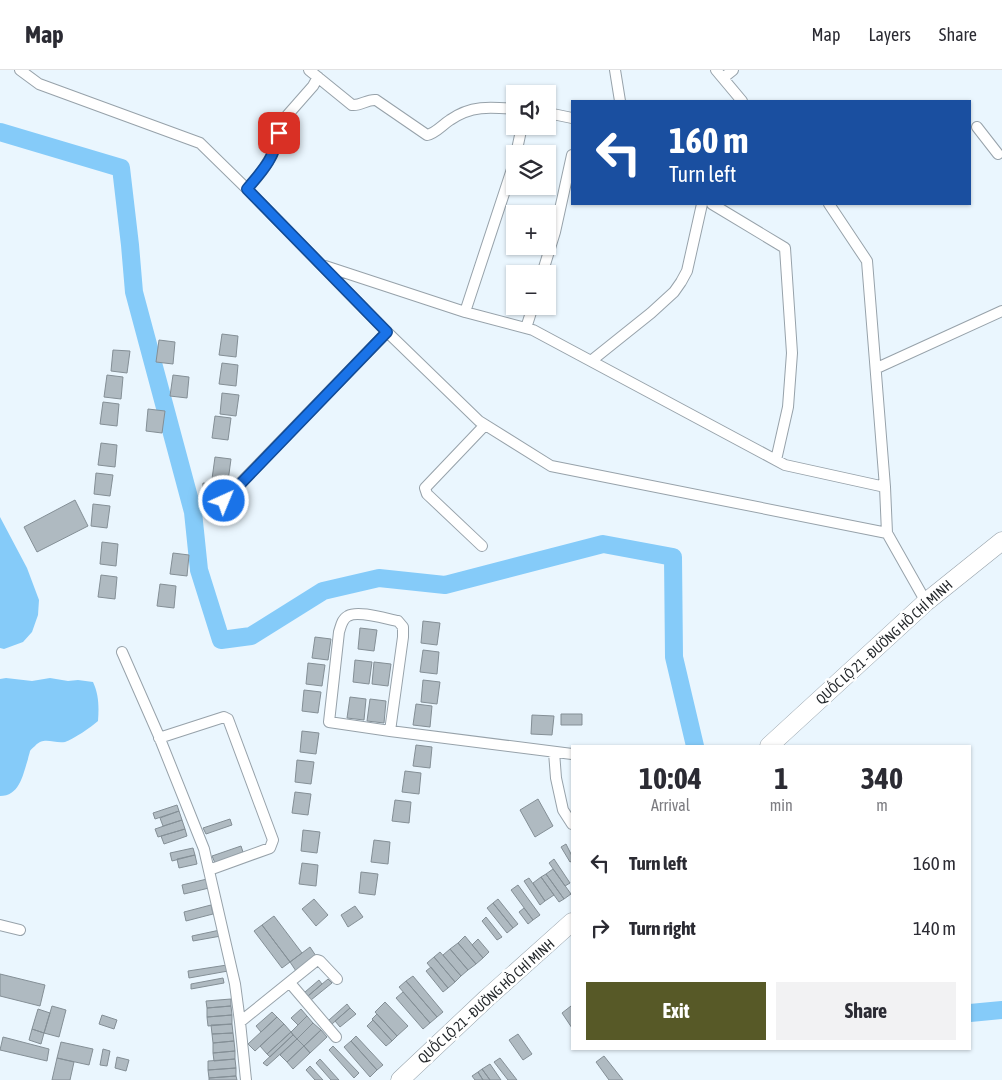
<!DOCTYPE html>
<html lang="en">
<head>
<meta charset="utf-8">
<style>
	body { margin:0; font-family:"Asap Condensed",sans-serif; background:#f2f2f3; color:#2b2b33; height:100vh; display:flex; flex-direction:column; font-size:19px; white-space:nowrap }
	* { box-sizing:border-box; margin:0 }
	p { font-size:16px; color:#7c7c81 }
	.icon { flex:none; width:28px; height:28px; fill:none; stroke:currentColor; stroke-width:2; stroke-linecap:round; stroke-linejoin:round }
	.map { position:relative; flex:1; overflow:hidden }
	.details { position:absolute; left:571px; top:675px; width:400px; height:305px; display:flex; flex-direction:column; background:#fff; border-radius:0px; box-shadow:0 1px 4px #0004 }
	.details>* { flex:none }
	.hud { position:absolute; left:571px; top:30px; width:400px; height:105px; border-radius:0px; box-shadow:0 1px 4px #0004; background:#1a4fa0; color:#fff; overflow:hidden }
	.tools { position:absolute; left:506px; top:15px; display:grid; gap:10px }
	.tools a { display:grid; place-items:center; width:50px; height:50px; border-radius:0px; background:#fff; box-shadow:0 1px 4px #0004; font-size:25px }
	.pin { position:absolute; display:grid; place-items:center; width:42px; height:42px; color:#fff; margin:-21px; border-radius:10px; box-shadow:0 2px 8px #0006 }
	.me { position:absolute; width:55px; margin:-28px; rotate:44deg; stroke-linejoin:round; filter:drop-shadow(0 0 4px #0008) }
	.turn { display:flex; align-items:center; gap:18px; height:105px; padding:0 15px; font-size:22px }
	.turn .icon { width:65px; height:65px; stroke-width:2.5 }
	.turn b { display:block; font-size:35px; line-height:42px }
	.eta { display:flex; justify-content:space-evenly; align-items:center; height:85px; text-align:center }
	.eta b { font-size:30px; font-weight:700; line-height:35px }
	.button { display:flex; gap:10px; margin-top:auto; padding:10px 15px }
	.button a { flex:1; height:58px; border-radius:0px; background:#575927; color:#fff; font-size:20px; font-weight:700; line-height:58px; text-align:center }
	.button a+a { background:#f2f2f3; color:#2b2b33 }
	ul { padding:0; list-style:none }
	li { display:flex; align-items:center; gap:15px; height:65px; padding:0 15px }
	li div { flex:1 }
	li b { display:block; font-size:19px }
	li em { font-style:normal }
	header { display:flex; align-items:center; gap:30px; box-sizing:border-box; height:70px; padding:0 25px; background:#fff; border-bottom:1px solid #e1e1e2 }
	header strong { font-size:24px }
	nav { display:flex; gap:28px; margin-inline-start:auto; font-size:18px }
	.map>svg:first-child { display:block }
</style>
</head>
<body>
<header>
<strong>Map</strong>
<nav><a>Map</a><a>Layers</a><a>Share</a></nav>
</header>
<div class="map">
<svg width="1002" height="1010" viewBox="0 0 1002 1010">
	<rect width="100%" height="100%" fill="#eaf6fe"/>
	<!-- water -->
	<path fill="#85cbf9" d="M0,447L27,498L39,530L38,545L32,562L23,572L4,579L0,578Z
		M6,608L32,611L50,608L68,611L78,610L93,612C99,625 99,637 98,651C91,657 74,669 65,672C54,674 44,666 35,676C33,678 31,679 30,681C30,682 28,688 28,689C23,704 20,726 0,726V609Z"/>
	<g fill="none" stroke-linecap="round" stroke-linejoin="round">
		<!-- river -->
		<path stroke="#85cbf9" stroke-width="18" d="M0,62L121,98L130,175L134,222L193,442L199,500L221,570L251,566L323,521L379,508L445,515L603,474L673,487L674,587L695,676
			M970,943L1002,940"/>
	</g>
	<!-- building -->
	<path fill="#afbac1" stroke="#848f96" d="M222,264L238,266L236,287L219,285Z
		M159,270L175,272L173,294L156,292Z
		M113,280L130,281L127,303L111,301Z
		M222,293L238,295L236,316L219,314Z
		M107,305L123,307L121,329L104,327Z
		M173,305L189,307L187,328L170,326Z
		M222,323L239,325L236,346L220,344Z
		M103,332L119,334L117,356L100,354Z
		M148,339L165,341L162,363L146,361Z
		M215,346L231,348L228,370L212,368Z
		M101,373L117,375L115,397L98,395Z
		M215,387L231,389L228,411L212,409Z
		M96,403L113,405L110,426L94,424Z
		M203,413L220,415L217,437L201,435Z
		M75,430L88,456L37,482L24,457Z
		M93,434L110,436L107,458L91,456Z
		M102,472L118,474L116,496L100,494Z
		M173,483L189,485L187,506L170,504Z
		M101,505L117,507L115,529L98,527Z
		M160,514L176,516L174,538L157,536Z
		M423,551L440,553L437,575L421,573Z
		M360,558L377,560L374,581L358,579Z
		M315,567L331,569L328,590L312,588Z
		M423,580L439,582L437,604L420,602Z
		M355,590L372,592L369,614L353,612Z
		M374,592L391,594L388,616L372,614Z
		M308,593L325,595L322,616L306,614Z
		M423,610L440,612L437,634L421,632Z
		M304,620L321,622L318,643L302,641Z
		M350,627L366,629L364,650L347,648Z
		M370,629L386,631L384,653L367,651Z
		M416,634L432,636L430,657L413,655Z
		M561,644H582V655H561Z
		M532,645L554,646L552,665L531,664Z
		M302,661L319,663L316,684L300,682Z
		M416,675L432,677L430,698L413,696Z
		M297,690L314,692L311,714L295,712Z
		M405,701L421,703L419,724L402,722Z
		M295,722L311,724L308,745L292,743Z
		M538,729L553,756L535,767L520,740Z
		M395,730L411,732L409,753L392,751Z
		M177,735L179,741L155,749L153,743Z
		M179,741L182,750L163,756L160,748Z
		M230,749L232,755L206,764L203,758Z
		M182,750L185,759L158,767L155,759Z
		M185,759L187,766L164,774L161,766Z
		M303,760L320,762L317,783L301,781Z
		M374,770L390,772L388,794L371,792Z
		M566,774L572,786V791L570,792L561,777Z
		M241,776L243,782L215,793L212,786Z
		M193,778L195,785L172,791L170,783Z
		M195,785L197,794L179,798L177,789Z
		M554,789L570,813L565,816L549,793Z
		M302,793L318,795L316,816L299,814Z
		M553,799L571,824L564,829L546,804Z
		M361,802L378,804L375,825L359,823Z
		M546,804L564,829L559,832L541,807Z
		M541,807L554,825L545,831L533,813Z
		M529,808L545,831L540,835L524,811Z
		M207,809L209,818L184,824L182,815Z
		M518,815L540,845L533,850L511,820Z
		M314,829L328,845L316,856L302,839Z
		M498,829L518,854L513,858L493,833Z
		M493,833L513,858L507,863L487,838Z
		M211,835L213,844L186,851L184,842Z
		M355,836L363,847L348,857L341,845Z
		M524,838L533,850L528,854L519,842Z
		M274,846L302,883L290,892L262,855Z
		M486,847L502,867L497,870L482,851Z
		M262,855L290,892L282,898L254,861Z
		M220,860L221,866L193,871L192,866Z
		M465,866L483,888L476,894L458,873Z
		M478,869L489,882L483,888L472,875Z
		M458,873L476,894L468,900L450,879Z
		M310,877L316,886L296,901L290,892Z
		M450,879L468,900L461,906L443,885Z
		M440,882L461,906L455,912L434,887Z
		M434,887L455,912L448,918L427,893Z
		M227,895L228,901L189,908L188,901Z
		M431,897L448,918L443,922L426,901Z
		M0,904L45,915L40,936L0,926Z
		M413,906L443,942L437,947L406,911Z
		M223,908L224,913L191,919V914Z
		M328,909L332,913L311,930L308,926Z
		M319,910L322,914L308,926L305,922Z
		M406,911L437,947L430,953L399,917Z
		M403,922L430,953L423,959L396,928Z
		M231,929V936L207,938L206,931Z
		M385,932L408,956L397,966L375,942Z
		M347,934L350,938L332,954L329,950Z
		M52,936L66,940L59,967L44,963Z
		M231,936L232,945L207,947V938Z
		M571,936L572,938V958L562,943Z
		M350,938L356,944L340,957L335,951Z
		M38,939L50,943L44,963L32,959Z
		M301,939L307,946L298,955L291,948Z
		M272,942L277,947L261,962L256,956Z
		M377,944L397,966L392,971L372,949Z
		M102,945L117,950L114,959L99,954Z
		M232,945V954L208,956L207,947Z
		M307,946L313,953L297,969L291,962Z
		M277,947L284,954L255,981L248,974Z
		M373,950L392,971L386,976L367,956Z
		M313,953L321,960L304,976L297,969Z
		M232,954L233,963L212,964L211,955Z
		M284,954L291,962L267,984L260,976Z
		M32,959L44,963L41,974L29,970Z
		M321,960L327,967L310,983L304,976Z
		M291,962L293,965L270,987L267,984Z
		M233,963L234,971L213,973L212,964Z
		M518,964L532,984L523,990L509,970Z
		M293,965L297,969L267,996L263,993Z
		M356,966L383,995L377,1000L351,971Z
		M3,967L49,979L47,991L0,980Z
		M297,969L304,976L287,992L280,985Z
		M234,971L235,981L213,983V973Z
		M351,971L377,1000L370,1007L344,977Z
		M61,972L93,979L89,995L57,988Z
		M304,976L310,983L293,999L287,992Z
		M333,976L359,1003L354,1008L329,980Z
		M103,979L110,981L107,996L100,995Z
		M235,981V989L214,991L213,983Z
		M604,986L623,1010H609L596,992Z
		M117,987L129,990L126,1001L115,998Z
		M57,988L74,992L70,1010H52Z
		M500,988L517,1010H508L494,992Z
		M235,989L236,998L208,1000V991Z
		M320,989L339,1010H331L316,993Z
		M490,994L501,1010H490L482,999Z
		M310,996L323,1010H315L306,1000Z
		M236,998V1006L209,1008L208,1000Z
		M482,999L490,1010H483L478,1002Z
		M478,1002L483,1010H475L472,1006Z
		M236,1006L237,1010H209V1008Z"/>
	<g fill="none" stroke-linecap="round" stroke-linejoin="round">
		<!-- minor casing -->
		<g stroke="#97a2aa" stroke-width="12">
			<path id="minor" d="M20,0L39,14L200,73L247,119L382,257L479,351L551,396L887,463L926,532
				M309,0L352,35C361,36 367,29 376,30L427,65C436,63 442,55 450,50C471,35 491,37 515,39
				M615,0L620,31
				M716,0L742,31
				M723,8L733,0
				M548,43L572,48
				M977,57L998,84
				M516,84L522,56
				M247,119C260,104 268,95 276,76C280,67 280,57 284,49L313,16L318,7
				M712,134L785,178L792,283L788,337L776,390
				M829,134L867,191L885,417L887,463
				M325,196L465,242L533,260L785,395L885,417
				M542,204L555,162L572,85
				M465,242L515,90
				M526,258L533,236
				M591,291L651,243L674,222L681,212L687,201L702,134
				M877,298L1002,241
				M223,431L387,262
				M482,476L427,424L425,418L485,355
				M122,582L158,664L204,779L235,914L240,952L246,1010
				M390,661L403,567V557L398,551C387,549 358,540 348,546C342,549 341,556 339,562L329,652L390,661L572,684
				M159,668L224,647L228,649L273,770L270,778L209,800
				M554,682L556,708L563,740L572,754
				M0,855L20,860
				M290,913L336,967
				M240,952L317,890L320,891L337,909"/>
		</g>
		<!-- trunk casing -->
		<g stroke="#97a2aa" stroke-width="19">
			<path id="trunk" d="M769,676L926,532L1002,471
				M400,1010L487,928L572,852"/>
		</g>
		<!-- minor -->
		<use href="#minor" stroke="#fff" stroke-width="10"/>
		<!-- trunk -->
		<use href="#trunk" stroke="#fff" stroke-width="18"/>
	</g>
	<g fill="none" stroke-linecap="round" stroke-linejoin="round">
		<!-- route casing -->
		<g stroke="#114b97" stroke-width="12">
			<path id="route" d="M224,431L387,262L247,119C263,100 274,89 279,63"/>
		</g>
		<!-- route -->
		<use href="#route" stroke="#1a73e8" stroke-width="9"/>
	</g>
	<g text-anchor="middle" stroke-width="5" stroke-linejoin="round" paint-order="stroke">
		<!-- street labels -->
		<g font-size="14" fill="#25292c" stroke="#fff">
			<text transform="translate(884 572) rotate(-42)" y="5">QUỐC LỘ 21 - ĐƯỜNG HỒ CHÍ MINH</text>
			<text transform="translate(486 931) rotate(-42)" y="5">QUỐC LỘ 21 - ĐƯỜNG HỒ CHÍ MINH</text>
		</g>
	</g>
</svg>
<div class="tools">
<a><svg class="icon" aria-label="sound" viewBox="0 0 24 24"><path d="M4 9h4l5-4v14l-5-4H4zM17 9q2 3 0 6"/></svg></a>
<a><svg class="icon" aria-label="layers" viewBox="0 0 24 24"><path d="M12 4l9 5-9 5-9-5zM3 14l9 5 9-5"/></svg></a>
<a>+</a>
<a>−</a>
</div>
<div class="pin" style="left:279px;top:63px;background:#d93025"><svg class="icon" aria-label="arrive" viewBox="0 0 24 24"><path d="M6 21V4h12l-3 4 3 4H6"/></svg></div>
<svg class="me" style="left:224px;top:431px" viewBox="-20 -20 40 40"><circle r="17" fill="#1a73e8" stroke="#fff" stroke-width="3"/><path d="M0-11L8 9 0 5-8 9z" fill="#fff"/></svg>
<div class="hud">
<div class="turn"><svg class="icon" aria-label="left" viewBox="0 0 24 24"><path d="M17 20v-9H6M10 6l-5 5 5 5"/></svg><div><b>160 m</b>Turn left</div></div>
</div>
<section class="details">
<div class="eta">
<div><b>10:04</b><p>Arrival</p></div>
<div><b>1</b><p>min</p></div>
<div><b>340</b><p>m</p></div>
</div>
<ul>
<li><svg class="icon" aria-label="left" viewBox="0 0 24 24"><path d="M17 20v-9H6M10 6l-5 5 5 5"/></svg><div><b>Turn left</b></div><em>160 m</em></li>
<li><svg class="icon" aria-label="right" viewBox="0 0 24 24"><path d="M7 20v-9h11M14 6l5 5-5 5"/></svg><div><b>Turn right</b></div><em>140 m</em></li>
</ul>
<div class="button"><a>Exit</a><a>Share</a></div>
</section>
</div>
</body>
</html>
